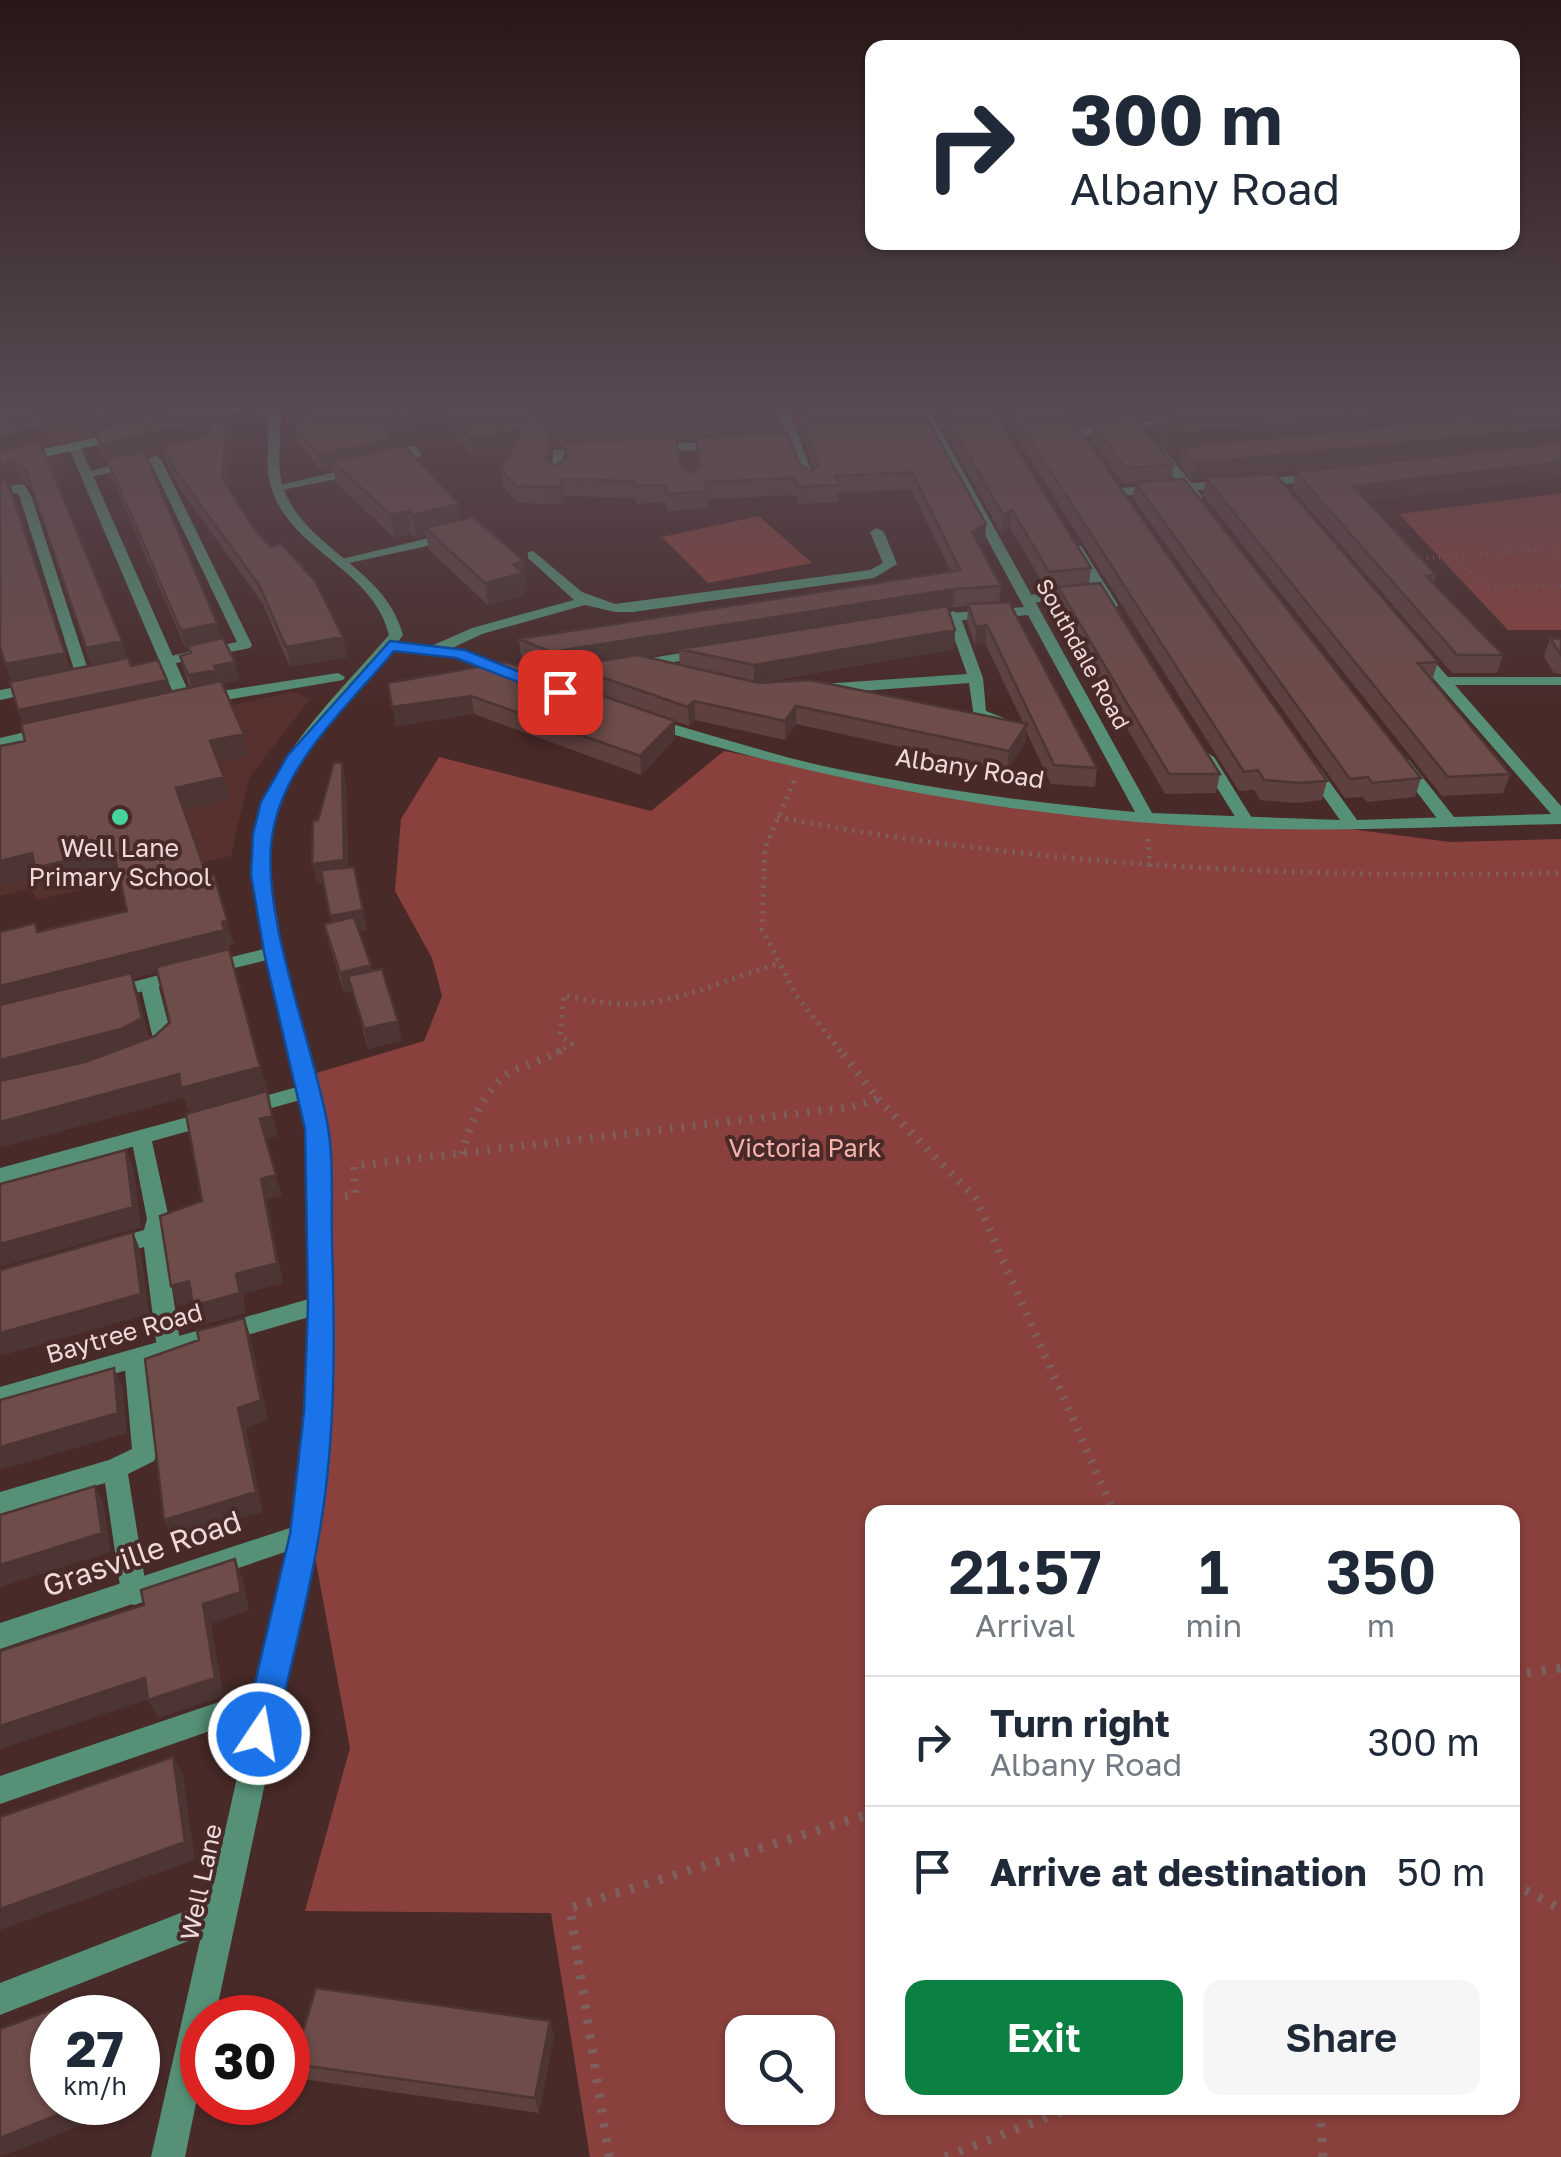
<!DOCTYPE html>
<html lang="en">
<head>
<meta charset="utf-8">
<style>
	body { margin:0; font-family:"Golos Text",sans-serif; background:#f6f6f7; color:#1f2937; height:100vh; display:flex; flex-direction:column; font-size:38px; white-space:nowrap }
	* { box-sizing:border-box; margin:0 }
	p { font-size:32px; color:#747a83 }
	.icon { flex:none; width:55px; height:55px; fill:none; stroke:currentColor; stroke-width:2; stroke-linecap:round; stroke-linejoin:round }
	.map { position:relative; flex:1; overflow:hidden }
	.side { position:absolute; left:865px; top:1505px; width:655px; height:610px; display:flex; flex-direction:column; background:#fff; border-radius:20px; box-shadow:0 2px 8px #0004 }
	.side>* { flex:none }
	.hud { position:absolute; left:865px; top:40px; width:655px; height:210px; border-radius:20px; box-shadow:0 2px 8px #0004; background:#fff; color:#1f2937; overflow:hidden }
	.tools { position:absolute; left:725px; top:2015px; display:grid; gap:20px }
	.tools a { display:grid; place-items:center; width:110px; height:110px; border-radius:20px; background:#fff; box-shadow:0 2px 8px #0004; font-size:50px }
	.speed { position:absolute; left:30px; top:1995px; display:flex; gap:20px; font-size:50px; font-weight:700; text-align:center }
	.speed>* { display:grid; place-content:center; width:130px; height:130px; border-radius:50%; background:#fff; box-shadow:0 2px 8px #0004; line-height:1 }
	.speed small { font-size:25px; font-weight:400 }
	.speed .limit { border:15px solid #d22; background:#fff; color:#111 }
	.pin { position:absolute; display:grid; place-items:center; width:85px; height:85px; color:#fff; margin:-42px; border-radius:20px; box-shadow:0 5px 15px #0006 }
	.me { position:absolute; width:110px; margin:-55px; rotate:12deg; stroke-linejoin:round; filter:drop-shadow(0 0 8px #0008) }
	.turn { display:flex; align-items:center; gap:35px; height:210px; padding:0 40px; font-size:45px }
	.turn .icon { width:130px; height:130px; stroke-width:2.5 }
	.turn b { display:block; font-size:70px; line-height:85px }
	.eta { display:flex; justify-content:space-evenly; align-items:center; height:170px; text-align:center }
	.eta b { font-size:60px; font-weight:600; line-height:70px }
	.cta { display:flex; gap:20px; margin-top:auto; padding:20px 40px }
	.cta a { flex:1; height:115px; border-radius:20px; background:#0b8043; color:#fff; font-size:40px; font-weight:600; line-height:115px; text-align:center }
	.cta a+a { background:#f6f6f7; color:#1f2937 }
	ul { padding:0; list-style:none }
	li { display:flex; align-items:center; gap:30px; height:130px; padding:0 40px; border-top:2px solid #e0e1e3 }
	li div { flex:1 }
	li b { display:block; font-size:38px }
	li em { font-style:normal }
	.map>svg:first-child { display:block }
</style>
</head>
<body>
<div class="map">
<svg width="1561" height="2157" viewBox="0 0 1561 2157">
	<rect width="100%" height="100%" fill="#482a28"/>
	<!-- built -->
	<path fill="#56312e" d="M74,408H227L63,443L73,471L0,488V424Z
		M292,692L310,699L249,778L231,856L36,900L31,888L0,896V757Z"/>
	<!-- green -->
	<path fill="#8a413d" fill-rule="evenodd" d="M1561,493V630H1508L1399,514Z
		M759,516L812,563L708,583L662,537Z
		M724,751L985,801L1350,829L1450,842L1561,839V2157H590L551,1913L305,1911L350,1748L312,1540L327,1202V1132L313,1074L424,1041L442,996L432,958L395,891L401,819L439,757L651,811ZM872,1512H1512V2108H872ZM742,2032H818V2108H742Z"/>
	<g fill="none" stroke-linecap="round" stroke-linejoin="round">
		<!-- path-far3 -->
		<path stroke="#7c605e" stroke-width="4" stroke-dasharray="1 5" stroke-linecap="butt" d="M224,448L251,446
			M1415,559L1554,549L1561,553
			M1461,564L1487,587L1561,586"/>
		<!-- path-far2 -->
		<path stroke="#7c605e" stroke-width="5" stroke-dasharray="2.5 6" stroke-linecap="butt" d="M794,781L765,848L762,929L796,995L842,1053
			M777,817C1037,866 1297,879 1561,873
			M1148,839L1150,867
			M556,1053L572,1044L560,1035L564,995C656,1019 695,989 780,963"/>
		<!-- path-far1 -->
		<path stroke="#7c605e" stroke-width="8" stroke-dasharray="2.5 9" stroke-linecap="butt" d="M878,1099L976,1199L1114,1512
			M462,1154C468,1127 488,1080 517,1069C532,1063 546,1059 561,1050
			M345,1196L355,1194L354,1166L852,1107L878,1099L840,1050"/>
		<!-- path -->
		<path stroke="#7c605e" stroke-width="9" stroke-dasharray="4 11" stroke-linecap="butt" d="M1512,1675L1561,1668
			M1512,1883L1561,1909
			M1320,2108L1323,2157
			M609,2157L570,1908L872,1813
			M945,2157L1071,2108"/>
		<!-- lane -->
		<path fill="#569177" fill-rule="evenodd" d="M1152,445H1160L1202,496V502H1194L1152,451Z
			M407,446H415L422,455L396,467H388V461L409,454Z
			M155,455L161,459L252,645L250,648L166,665L159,661L166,657L237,642L149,459Z
			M133,460L139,464L137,467L86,478L80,474Z
			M358,467L364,471L362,474L277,491L271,487Z
			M21,484L25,485L32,498L91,679L89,682L71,686L64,682L76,676L20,498L17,493L0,496V488Z
			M450,533L455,534V540L340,565L333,561Z
			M1071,546H1081L1118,605L1116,608H1106L1069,549Z
			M1081,591L1088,595L1086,598L1027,603L1020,599L1027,595Z
			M953,611L960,615L983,678L986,711L1004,718V724L999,726L974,717L969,683L821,694L813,689L821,684L967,674L946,615Z
			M37,683L45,688L42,691L0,700V690Z
			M1206,752L1214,757L1255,823L1253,827L1247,828L1239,823L1198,757Z
			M1403,758L1409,760L1454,817V825H1442L1397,766L1395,763Z
			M149,978L158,984L174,1046L155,1058L145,1051L154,1043L140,984Z
			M141,1130L151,1137L169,1219L164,1236L181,1348L177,1355L169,1357L161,1355L157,1348L144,1247L112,1256L104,1254L101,1248L104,1242L144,1230L147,1219L131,1137Z
			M136,1349L144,1351L148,1358L157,1454L154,1461L128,1474L147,1593L143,1602L134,1605L125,1602L121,1593L105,1483L0,1514V1492L109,1460L132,1449L124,1358L128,1351Z
			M266,1686L276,1690L280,1699L276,1708L0,1804V1776Z"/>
		<!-- street -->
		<path fill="#569177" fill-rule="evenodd" d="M254,408H267L281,418C281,442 275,472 286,495C313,552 386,570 403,635L397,643L431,646L472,628L574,600L528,558V552L533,551L582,592L615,604L870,570L883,563L870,532L877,528L884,532L897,564L874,578L633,612H615L585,605L482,634L450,649L518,672L520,675L513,679L456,658L391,650L301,759L279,802L270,834V875L283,952L327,1129L332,1305L329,1412L318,1534L215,2018H202V2074L185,2157H151L201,1936L0,2015V1983L209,1902L288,1551L0,1649V1623L293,1527L305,1412L309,1317L0,1407V1387L309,1299L307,1129L300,1100L243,1116L233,1109L236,1104L297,1087L267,960L210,974L201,968L203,964L264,949C258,911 247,871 254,833C267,759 342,690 389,635C373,569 293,552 272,490C264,468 269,442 269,419Z
			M776,408H788L815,481L813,484L803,481Z
			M916,408H928L1152,813L1340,820L1302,766L1310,761L1316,763L1357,820L1551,814L1414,656V650H1424L1448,677H1561V685H1455L1561,806V824C1462,826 1364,831 1266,829C1055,824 849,788 648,727V721L653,719C710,734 766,753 823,766C926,788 1030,803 1135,812L1028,615L926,623L919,619L926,615L1024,607Z
			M1177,419L1183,422L1181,424L1074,436L1068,432L1074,428Z
			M74,442L80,446L193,702L190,705H180L177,702L68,446Z
			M727,442L729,445L723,449L652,452L646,448L652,444Z
			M597,448L599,451L593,455L563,456L564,476L558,480L552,476L553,450Z
			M1321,474L1327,478L1325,481L1118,496L1112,492L1118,488Z
			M704,649L709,650V656L634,669L627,665L634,661Z
			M596,667L603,671L601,674L531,686L524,682L531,678Z
			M338,673L345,677L343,680L202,704L194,699L202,694Z
			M47,727L53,729V735L0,748V738Z
			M182,969L191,975L189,979L113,999L104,993L106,989Z
			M210,1111L217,1113L220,1118L217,1123L0,1184V1168Z"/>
		<!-- secondary -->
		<path fill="#63c69c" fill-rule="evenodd" d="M229,408H250L197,421L191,418Z
			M120,432L126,436L124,439L0,467V459Z"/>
	</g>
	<!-- wall -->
	<path fill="#5e413f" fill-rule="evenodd" d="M0,408L46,445L42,446L127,658L131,666L167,680L170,692L190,688L185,674L180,656L190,654L188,648L186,649L111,476L108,463L106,464L99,447L95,434H93L82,408H219L228,416L232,433L227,486L256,531L343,637L347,657L290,667L263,604L180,489L167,464L164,449L145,453L220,639L235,662L239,680L222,684L249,756L219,762L230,799L184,810L207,876L234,944L229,945L230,954L267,1090L189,1112L184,1098L39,932L127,911L119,873L44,891L38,876L22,723L11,682ZM20,480L31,487L91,665L70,670L9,483ZM157,972L170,1022L155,1036L149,1038L133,978Z
		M306,408H521L549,432L551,449L549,462L554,466L566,459V445H559L549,428L547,408H782V433L800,465L812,471L814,470L793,408H921L986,524L985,542L979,545L1001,586L999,602L1097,768L1095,787L1051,784L1026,731L1025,743L1007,770L796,724L785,740L695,720L689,726L675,721V739L641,775L474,714L396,726L388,683L571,684L570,668L553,671L521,657L519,639L951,572L911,489L838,493V502L798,504L796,495L707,499L708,508L668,511L666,502L636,504L635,498L565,496L561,504L518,503L503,487L501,470L513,448L474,456L442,424L390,435L393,438L395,448L461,520L524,561L526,583H524L525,595L488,605L429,550L426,535L416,538L411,534L394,538L336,482L333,469L322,471L296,440L292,424L305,421L303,413H307ZM696,439L698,467L692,473L681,467L676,440ZM968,606L967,622L975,645L985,643L1023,723L757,683L954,649L955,630L947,608ZM679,651L680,665L644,657Z
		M932,408H991L1091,568L1089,584L1220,774L1216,793L1165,794L1055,604L1057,589L1047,590L1010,528L1001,533Z
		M998,408H1064L1327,781L1322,800L1296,803L1260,800L1254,790L1239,791Z
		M1068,408H1561L1367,501L1436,575L1434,583L1503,655L1497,673H1452L1292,489L1296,472L1437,456L1227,477L1438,662L1432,680L1510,774L1503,793L1442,796L1203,495L1206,479L1192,480L1179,464L1182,449L1168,450L1153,432L1155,417L1136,419L1173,465L1171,480L1421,778L1415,797L1367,802L1363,797L1345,798L1133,498L1135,483L1123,484L1090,438L1092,423L1080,424Z
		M1550,638L1561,639V674L1554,673L1544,657Z
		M346,782L348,867L363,910L367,930L359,931L372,971L402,1041L368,1049L352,991L344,993L329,944L324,924L331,922L324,883L317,884L318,820Z
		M550,2021L554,2036L539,2113L302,2079L293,2064Z"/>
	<!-- shaded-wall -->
	<path fill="#4c3533" d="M130,408H206V409L93,434L88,417Z
		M439,408L442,424L379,437L376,421Z
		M1082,408H1248L1080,424Z
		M1432,408H1561V410L1168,450L1170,434Z
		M228,416L232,433L226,497L222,478Z
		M210,424L214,442L152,451L106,464L101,446L148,433Z
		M41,427L46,445L0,458V438Z
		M1561,428V444L1192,480L1195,463Z
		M523,429L524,446L474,456L472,439Z
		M549,432L551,449L548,476L547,459Z
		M393,438L396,455L332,461L333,469L322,471L319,455Z
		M14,462L20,480L0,484V465Z
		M1561,462V478L1349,503L1353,486Z
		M563,479L565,496L561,504L560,487Z
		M459,504L462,527L425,528L426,535L416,538L412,515Z
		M1012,510L1010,528L1001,533L1003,515Z
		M408,511L411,534L394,538L391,515Z
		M986,524L985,542L970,550L972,532Z
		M524,561L526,583H524L525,595L488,605L485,583L513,564Z
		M954,589L953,607L686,650L679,649V651L574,668L569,666L570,668L553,671L551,652Z
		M217,623L221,642L186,649L181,631Z
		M987,625L985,643L975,645L976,627Z
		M955,630L954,649L754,683V665Z
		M343,637L347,657L290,667L286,647Z
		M122,641L128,661L92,669L86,648Z
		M65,653L71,673L12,684L5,664Z
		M235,662L239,680L219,684L193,694L188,675L214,666Z
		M167,680L172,698L24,729L18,710Z
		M471,696L474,714L396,726L392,707Z
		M694,701L695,720L689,726L688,707Z
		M796,706V724L785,740V721Z
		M675,721V739L641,775L640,756Z
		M1027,724L1025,743L1007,770L1009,751Z
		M244,734L249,756L216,763L210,741Z
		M342,763L346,782L348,880L317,884L312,864Z
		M224,777L230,799L183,810L176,788Z
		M113,849L121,872L44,891L38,876L0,886V861L32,853Z
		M363,910L367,930L334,936L330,916Z
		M227,920L234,944L229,945L222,922Z
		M224,930L267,1090L189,1112L184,1098L0,1148V1122L179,1074L230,954L133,978L139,996L150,1041L130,1052L0,1086V986Z
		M371,965L375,985L348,976L352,991L344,993L340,973Z
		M398,1021L402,1041L368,1049L364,1029Z
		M267,1091L278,1136L266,1139L282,1196L267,1199L283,1283L243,1294L246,1313L200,1326L193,1306L236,1274L261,1179L260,1119Z
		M126,1150L134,1170L141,1227L0,1267V1244Z
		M133,1232L141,1252L149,1314L0,1356V1333Z
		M189,1281L196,1302L178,1306L171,1286Z
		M244,1318L251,1338L268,1420L246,1428L263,1512L172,1539L164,1520L238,1408Z
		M114,1368L123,1388L127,1433L0,1470V1447Z
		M95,1486L104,1505L111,1552L0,1587V1565Z
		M235,1559L243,1579L249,1611L211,1624L224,1696L158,1718L148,1700L203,1604Z
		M145,1678L155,1697L0,1749V1726Z
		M173,1757L183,1775L195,1860L0,1930V1909Z
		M94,1994L106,2010V2018H96Z
		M550,2021L554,2036L539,2113L535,2098Z
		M89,2102H113L114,2112L0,2157V2138Z"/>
	<!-- building -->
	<path fill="#6d4c49" stroke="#4c3533" stroke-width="2.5" d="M0,408H34L41,427L0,438Z
		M85,408H130L88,417Z
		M189,408H219L228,416L222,478L256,531L271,547L281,544L315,581L343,637L286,647L259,585L175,470L163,446L208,436L210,424L148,433L101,446L94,430Z
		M307,408H521L549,432L547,459L554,466L566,459L565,443L676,437L681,467L692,473L700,466L696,437L787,432L800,465L812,471L818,466L798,408H921L986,524L972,532L1001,586L954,589L551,652L519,639L960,570L912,472L836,476L839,485L798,487L796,478L705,482L707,491L667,494L665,485L634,486V481L563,479L560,487L516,486L501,470L523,429L472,439L439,408L376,421L393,438L319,455L292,424L308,420L303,413L309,412Z
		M553,408H671L556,413Z
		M942,408H991L1091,568L1049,572L1012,510L1003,515Z
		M1010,408H1064L1327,781L1301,783L1264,780L1258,770L1244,772Z
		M1229,408H1432L1170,434L1155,415Z
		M1561,408V428L1195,463L1182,447Z
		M1135,417L1173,465L1125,468L1092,422Z
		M40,442L122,641L86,648L25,468L14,462L0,465V451Z
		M1561,443V462L1353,486L1436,575L1426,576L1503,655H1457L1296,472Z
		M404,446L459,504L412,515L408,511L391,515L332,461Z
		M144,451L217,623L181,631L107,459Z
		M1275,474L1438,662L1418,663L1510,774L1448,777L1206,478Z
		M0,479H7L65,653L5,664L0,646Z
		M1184,479L1421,778L1372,783L1368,777L1350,779L1135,482Z
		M473,517L524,561L513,564L523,573L485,583L425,528Z
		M1100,583L1220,774H1169L1058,587Z
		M1009,602L1097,768L1054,765L987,625L976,627L968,604Z
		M947,606L955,630L754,665L679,649Z
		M223,638L235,662L214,666L216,670L188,675L180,656L191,653L188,646Z
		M1550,638L1561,639V655Z
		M637,655L759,683L810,680L1027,724L1009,751L796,706L785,721L694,701L688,707L569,666Z
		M128,658L131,666L158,660L167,680L18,710L10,682Z
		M506,662L675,721L640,756L471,696L392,707L388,683Z
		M221,681L244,734L210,741L224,777L176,788L207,876L214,875L227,920L222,922L224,930L0,986V932L35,923L37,932L127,911L113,849L35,868L32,853L0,861V746L25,741L21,724Z
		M334,762L342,763L344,860L312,864L313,821L318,820Z
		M354,867L363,910L330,916L321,870Z
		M354,917L371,965L340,973L324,924Z
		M229,949L260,1067L181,1088L179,1074L0,1122V1081L85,1062L155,1036L170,1022L156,967Z
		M382,969L398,1021L364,1029L348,976Z
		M131,973L142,1018L121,1029L0,1060V1005Z
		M267,1091L272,1116L260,1119L276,1175L261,1179L277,1263L236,1274L240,1293L193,1306L189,1281L171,1286L160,1216L202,1201L186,1114Z
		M126,1150L133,1207L0,1244V1184Z
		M133,1232L141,1294L0,1333V1270Z
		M244,1318L261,1400L238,1408L256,1492L164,1520L145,1359L199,1340L197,1331Z
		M114,1368L118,1413L0,1447V1400Z
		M95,1486L102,1533L0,1565V1515Z
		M235,1559L241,1592L203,1604L215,1678L148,1700L145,1678L0,1726V1651L144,1605L141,1590Z
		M173,1757L185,1842L0,1909V1817Z
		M316,1988L550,2021L535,2098L293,2064Z
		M94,1994L96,2018H52V2102H89L0,2138V2029Z"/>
	<!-- sky -->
	<linearGradient id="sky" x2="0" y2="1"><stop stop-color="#281716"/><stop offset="0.57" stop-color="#584a53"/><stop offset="1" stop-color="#584a53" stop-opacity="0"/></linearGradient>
	<rect width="1561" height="710" fill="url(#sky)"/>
	<!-- route -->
	<path fill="#1a73e8" stroke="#114b97" stroke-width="2.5" d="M390,641L465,650L569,692L554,696L456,658L394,651C349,705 286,760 273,831C258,912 314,1044 328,1127C334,1163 331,1204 332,1241C335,1338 336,1439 319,1535C308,1602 290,1668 275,1734L270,1746L259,1750L248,1746L243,1734L290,1534L304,1412L308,1305L305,1129L264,952L251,875L253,834L261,802L288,755Z"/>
	<!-- markers -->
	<circle fill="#46d49e" stroke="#482a28" stroke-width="4" cx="120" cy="817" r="10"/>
	<g text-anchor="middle" stroke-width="8" stroke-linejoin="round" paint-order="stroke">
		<!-- far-street labels -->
		<g font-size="22" fill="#efdad8" stroke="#482a28">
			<text transform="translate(1083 654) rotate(61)" y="8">Southdale Road</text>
		</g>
		<!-- street labels -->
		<g font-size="25" fill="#efdad8" stroke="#482a28">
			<text transform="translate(970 768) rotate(9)" y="9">Albany Road</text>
			<text transform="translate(124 1333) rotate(-16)" y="9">Baytree Road</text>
			<text transform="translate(201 1882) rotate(-78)" y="9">Well Lane</text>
		</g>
		<!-- poi labels -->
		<g font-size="25" fill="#efdad8" stroke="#482a28">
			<text x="120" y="857">Well Lane<tspan x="120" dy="29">Primary School</tspan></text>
		</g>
		<!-- park labels -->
		<g font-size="25" fill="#f8b3ad" stroke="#482a28">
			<text x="805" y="1157">Victoria Park</text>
		</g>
		<!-- near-street labels -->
		<g font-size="30" fill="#efdad8" stroke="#482a28">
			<text transform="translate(142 1554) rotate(-19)" y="10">Grasville Road</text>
		</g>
	</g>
</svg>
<div class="tools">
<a><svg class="icon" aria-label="search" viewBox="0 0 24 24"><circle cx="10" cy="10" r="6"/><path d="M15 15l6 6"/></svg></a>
</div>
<div class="speed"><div>27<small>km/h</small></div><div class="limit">30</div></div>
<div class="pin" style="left:560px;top:692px;background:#d93025"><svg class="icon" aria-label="arrive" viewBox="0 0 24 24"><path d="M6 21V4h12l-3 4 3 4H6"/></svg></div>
<svg class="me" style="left:259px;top:1734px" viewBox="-20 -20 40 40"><circle r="17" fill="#1a73e8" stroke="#fff" stroke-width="3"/><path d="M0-11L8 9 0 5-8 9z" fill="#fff"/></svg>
<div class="hud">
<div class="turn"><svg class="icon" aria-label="right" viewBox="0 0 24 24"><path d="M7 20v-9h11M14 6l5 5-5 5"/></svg><div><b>300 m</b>Albany Road</div></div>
</div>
<section class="side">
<div class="eta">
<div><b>21:57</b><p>Arrival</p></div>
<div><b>1</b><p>min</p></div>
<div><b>350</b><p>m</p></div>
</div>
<ul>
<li><svg class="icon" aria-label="right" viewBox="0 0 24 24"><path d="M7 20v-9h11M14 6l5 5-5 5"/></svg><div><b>Turn right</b><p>Albany Road</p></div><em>300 m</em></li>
<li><svg class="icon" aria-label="arrive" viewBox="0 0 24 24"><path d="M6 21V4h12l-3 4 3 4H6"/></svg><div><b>Arrive at destination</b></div><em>50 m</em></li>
</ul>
<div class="cta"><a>Exit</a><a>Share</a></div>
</section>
</div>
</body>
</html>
